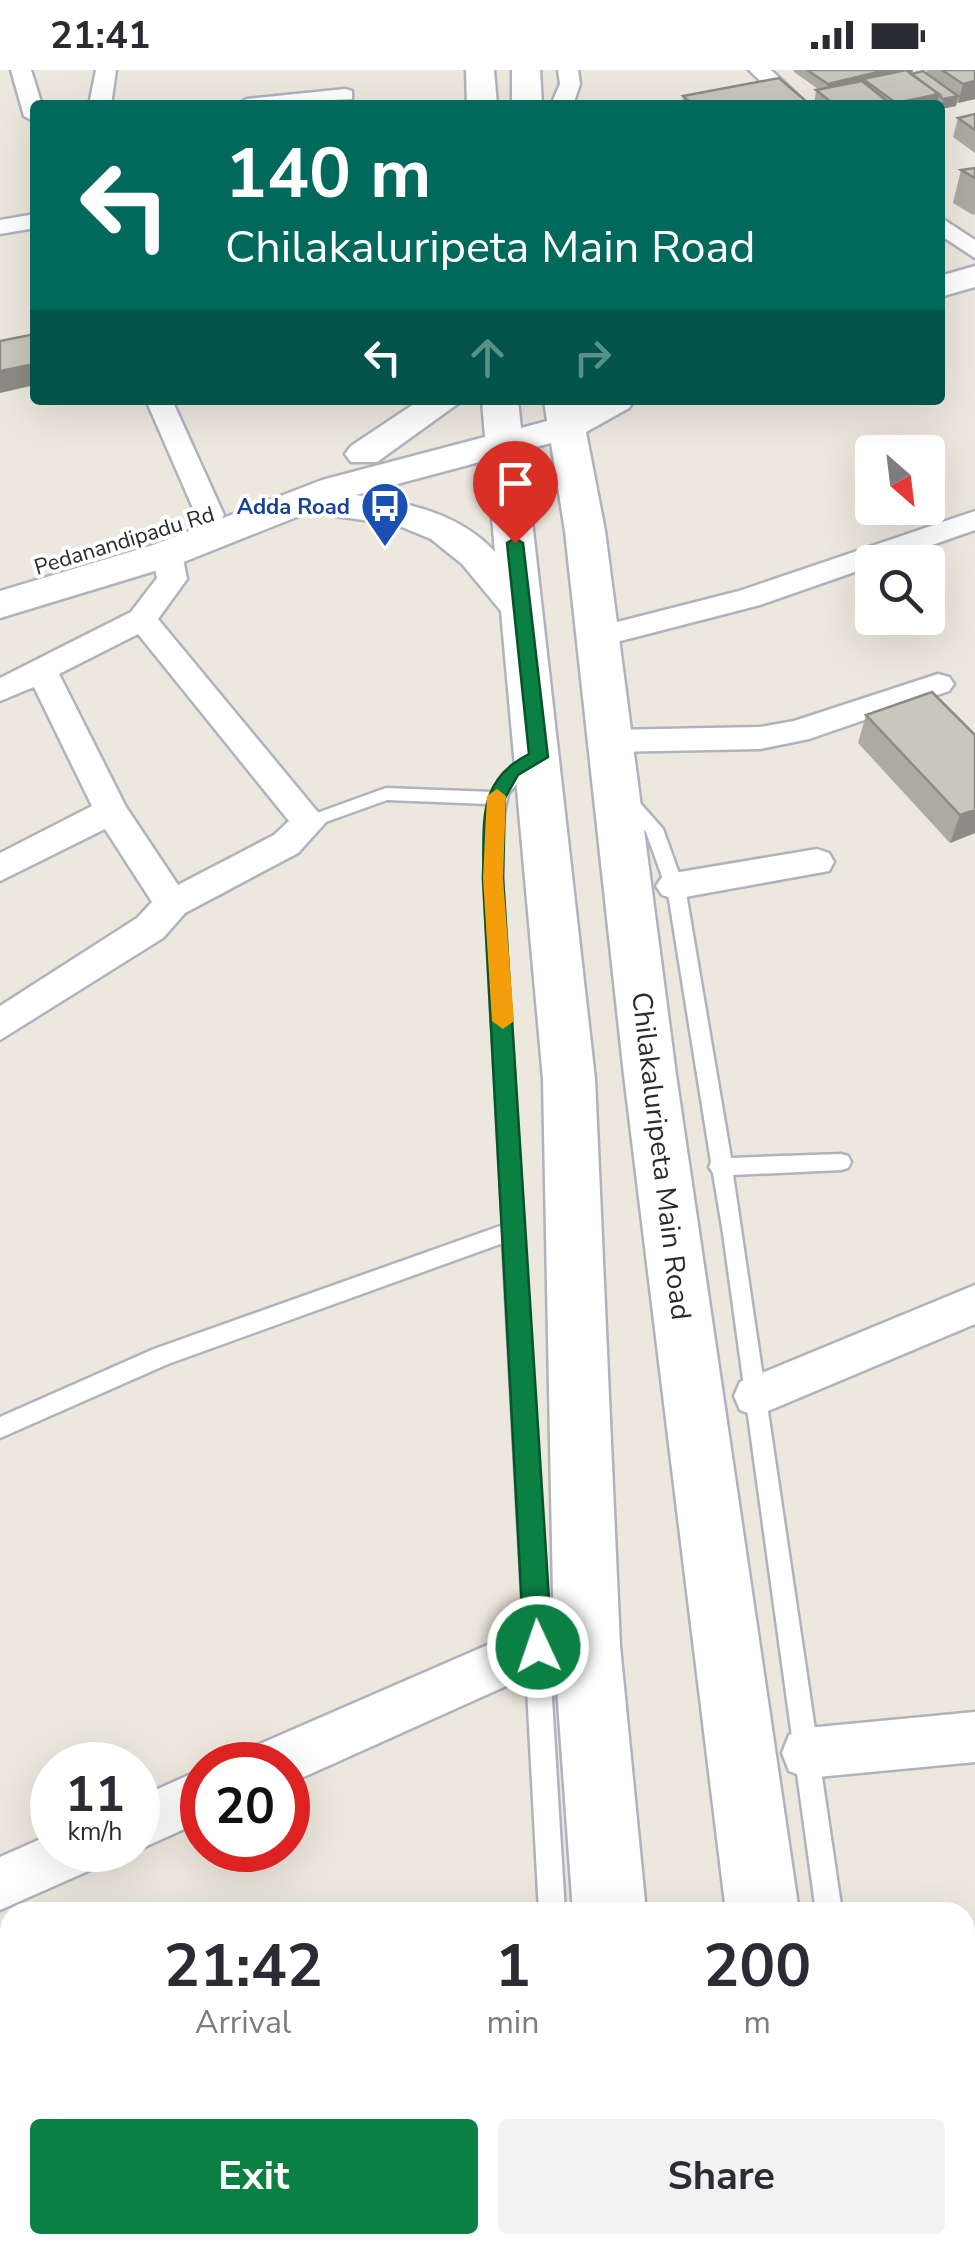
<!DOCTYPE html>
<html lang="en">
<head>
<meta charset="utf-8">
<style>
	body { margin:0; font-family:"Nunito Sans",sans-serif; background:#f2f2f3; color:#2b2b33; height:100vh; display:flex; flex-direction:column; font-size:38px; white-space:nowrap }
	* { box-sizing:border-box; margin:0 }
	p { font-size:32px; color:#7c7c81 }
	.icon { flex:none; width:55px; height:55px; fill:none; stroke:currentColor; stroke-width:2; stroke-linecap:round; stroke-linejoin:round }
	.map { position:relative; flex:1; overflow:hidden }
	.side { position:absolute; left:0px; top:1832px; width:975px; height:352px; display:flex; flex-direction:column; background:#fff; border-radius:30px 30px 0 0; box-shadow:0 10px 40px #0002 }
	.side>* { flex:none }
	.banner { position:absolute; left:30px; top:30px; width:915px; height:305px; border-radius:10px; box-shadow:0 10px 40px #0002; background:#00695c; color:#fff; overflow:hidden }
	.needle { width:65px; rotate:152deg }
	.buttons { position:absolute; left:855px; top:365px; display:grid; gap:20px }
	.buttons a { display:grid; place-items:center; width:90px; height:90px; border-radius:10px; background:#fff; box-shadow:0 10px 40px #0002; font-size:50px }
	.speed { position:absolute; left:30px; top:1672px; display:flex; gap:20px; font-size:50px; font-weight:700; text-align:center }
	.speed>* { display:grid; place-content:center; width:130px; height:130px; border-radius:50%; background:#fff; box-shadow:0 10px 40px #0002; line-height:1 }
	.speed small { font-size:25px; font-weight:400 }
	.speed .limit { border:15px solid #d22; background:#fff; color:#111 }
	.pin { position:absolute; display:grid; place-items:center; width:85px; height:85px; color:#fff; margin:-102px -42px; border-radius:50% 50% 50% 0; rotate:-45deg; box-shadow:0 0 10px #0007 }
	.pin .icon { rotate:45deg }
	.me { position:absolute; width:110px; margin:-55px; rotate:357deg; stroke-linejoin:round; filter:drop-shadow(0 0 8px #0008) }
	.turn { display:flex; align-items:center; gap:35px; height:210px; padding:0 30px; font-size:45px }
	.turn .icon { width:130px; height:130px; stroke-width:2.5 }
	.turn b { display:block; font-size:70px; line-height:85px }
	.lanes { display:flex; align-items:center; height:95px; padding:0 30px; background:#0003; justify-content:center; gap:50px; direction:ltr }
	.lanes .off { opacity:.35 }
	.eta { display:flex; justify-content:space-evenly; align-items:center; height:170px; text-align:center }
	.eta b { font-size:60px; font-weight:700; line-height:70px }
	.button { display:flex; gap:20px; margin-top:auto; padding:20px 30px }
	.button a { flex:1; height:115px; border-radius:10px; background:#0b8043; color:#fff; font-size:40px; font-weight:700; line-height:115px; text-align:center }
	.button a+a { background:#f2f2f3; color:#2b2b33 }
	.status { display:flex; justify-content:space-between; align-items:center; height:70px; padding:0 50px; background:#fff; direction:ltr }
	.status svg { height:28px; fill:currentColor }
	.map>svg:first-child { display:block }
</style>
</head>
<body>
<div class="status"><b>21:41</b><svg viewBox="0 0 49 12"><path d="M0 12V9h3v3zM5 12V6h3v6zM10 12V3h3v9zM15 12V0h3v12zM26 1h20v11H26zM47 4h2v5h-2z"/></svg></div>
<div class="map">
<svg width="975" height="2184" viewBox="0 0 975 2184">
	<rect width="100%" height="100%" fill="#ede8de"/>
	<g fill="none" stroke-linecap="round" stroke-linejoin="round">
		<!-- service casing -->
		<g stroke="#b1b2bf" stroke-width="5">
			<path id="service" d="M537,682L545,688L526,703L508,724L502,754V808L565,1842H539L503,1173L168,1294L0,1368V1347L154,1279L503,1155L484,808L488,734L387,730L309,758L301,752L303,748L386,718L493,722L514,695Z
				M626,722L632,724L663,759L686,823L731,1088L841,1084L848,1086L851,1092L848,1098L841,1100L733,1105L842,1842H816L723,1163L713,1103L709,1097L711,1092L668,823L646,762L618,728Z
				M555,2175H585L586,2184H556Z
				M863,2175H893L894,2184H864Z"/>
		</g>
		<!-- minor casing -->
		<g stroke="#b1b2bf" stroke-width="5">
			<path id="minor" d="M11,0H31L42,35H35V52L24,46Z
				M96,0H116L111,35H89Z
				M558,0H578L580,14L573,35H551L560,14Z
				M749,0H771L808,35H785Z
				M345,19L352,21V29L236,35L247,29Z
				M35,144V158L0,164V150Z
				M940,147L975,170V188L940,165Z
				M146,330H172L224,445L220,451L210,454L196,445Z
				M975,441V460L760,535L597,577L582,567L586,560L739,521Z
				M167,475L182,484L187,509L158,549L326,752L298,783L185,843L163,868L0,970V936L137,848L152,832L105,759L0,811V783L92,736L34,617L0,631V608L131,542L157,508L152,484ZM138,564L289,751L274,765L178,815L126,737L59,604Z
				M938,604L949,607L954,614L949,621L809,669L760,679L610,682L599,679L594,671L599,663L610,660L760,657L794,651Z
				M817,779L829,783L834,792L829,801L674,829L662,825L656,816L662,807L674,803Z
				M975,1215V1254L756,1346L740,1340L734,1326L740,1312Z
				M538,1553L555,1560L562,1577L555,1594L288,1714V1695H246L253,1677Z
				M975,1642V1692L807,1708L789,1701L782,1683L789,1665L807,1658Z
				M202,1699V1751L138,1780V1728Z
				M52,1764V1780H103L95,1798L0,1840V1787Z
				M383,2175H450L446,2184H379Z"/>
		</g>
		<!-- secondary casing -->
		<g stroke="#b1b2bf" stroke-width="5">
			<path id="secondary" d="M466,0H494L497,35H467Z
				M512,0H540L542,35H512Z
				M975,196V217L940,227V206Z
				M420,330H463L377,392H351L345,384L351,376Z
				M482,330H518L521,358L547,351L544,330H580L581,334L589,330H634L629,338L586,362L605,461L676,1005L799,1842H726L624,1005L565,461L551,373L524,380L595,1009L620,1576L646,1842H573L554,1576L543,1009L501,541L462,494L431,469L397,455L309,442L181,493L0,548V521L153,475L322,410L485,367ZM487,390L495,482C458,442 407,433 356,425Z
				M597,2175H679L680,2184H598Z
				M766,2175H848L849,2184H767Z"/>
		</g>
		<!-- service -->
		<use href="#service" fill="#fff" fill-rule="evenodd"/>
		<!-- minor -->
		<use href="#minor" fill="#fff" fill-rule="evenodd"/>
		<!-- secondary -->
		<use href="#secondary" fill="#fff" fill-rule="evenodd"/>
	</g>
	<!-- wall -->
	<path fill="#adaaa2" d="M794,0H913L912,3L926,4L927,0H975V29L958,33L957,32L956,36L941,39L940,35H814L816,20L818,19L794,2Z
		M683,26L807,35H682Z
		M975,44V83L953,67L958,48Z
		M975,98V144L973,145L953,133L961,100Z
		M866,645L975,665V763L950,773L858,673Z"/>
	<!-- shaded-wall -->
	<path fill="#8d8b84" d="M886,0H913L912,3L863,9L862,16L826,24L828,14Z
		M975,11V29L958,33L963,14Z
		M939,24L937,35H896V33Z
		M958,26L956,36L941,39L943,29Z
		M35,294V315L0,323V301Z
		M975,740V763L950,773L960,745Z"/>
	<!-- building -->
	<path fill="#c9c6bc" stroke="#8d8b84" stroke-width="2.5" d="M807,0H886L828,14Z
		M906,0L939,24L896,33L863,9Z
		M942,0H975V11L963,14Z
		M923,1L958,26L943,29L937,24H939L911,4Z
		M779,8L807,32L792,35H693L683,26Z
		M862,11L892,35H835L816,20Z
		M975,44V60L958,48Z
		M975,98V108L961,100Z
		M35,264V294L0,301V271Z
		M932,622L975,665V740L960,745L866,645Z"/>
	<!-- route -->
	<path fill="#0b8043" stroke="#07532c" stroke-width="2.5" d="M515,468L523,473L548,687L518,705L505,728L503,808L552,1577L548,1587L538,1591L528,1587L524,1577L483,808C485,754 475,711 529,684L507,473Z"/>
	<!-- slow -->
	<path fill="#f59e0b" d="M497,719L506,726L503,808L514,951L503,959L492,951L483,808L487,726Z"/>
	<!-- icons -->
	<defs>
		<g id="bus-pin" transform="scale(2.5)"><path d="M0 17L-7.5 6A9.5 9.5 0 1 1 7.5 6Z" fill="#1a4fb4" stroke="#fff"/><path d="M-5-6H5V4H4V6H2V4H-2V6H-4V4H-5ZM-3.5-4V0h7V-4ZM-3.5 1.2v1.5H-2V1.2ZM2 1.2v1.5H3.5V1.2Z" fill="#fff"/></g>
	</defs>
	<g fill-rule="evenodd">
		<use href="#bus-pin" x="385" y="436"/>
	</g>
	<g text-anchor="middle" stroke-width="8" stroke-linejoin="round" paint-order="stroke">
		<!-- far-transit labels -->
		<g font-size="22" font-weight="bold" fill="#164399" stroke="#fff" text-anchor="end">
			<text x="350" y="444">Adda Road</text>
		</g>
		<!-- far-street labels -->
		<g font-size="22" fill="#2b2b2b" stroke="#fff">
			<text transform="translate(124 470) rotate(-17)" y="8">Pedanandipadu Rd</text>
		</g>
		<!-- street labels -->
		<g font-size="28" fill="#2b2b2b" stroke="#fff">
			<text transform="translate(662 1086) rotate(83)" y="10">Chilakaluripeta Main Road</text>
		</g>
	</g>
</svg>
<div class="buttons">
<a><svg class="needle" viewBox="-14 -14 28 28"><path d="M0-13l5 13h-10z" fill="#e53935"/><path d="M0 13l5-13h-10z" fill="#7c7c81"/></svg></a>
<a><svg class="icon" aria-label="search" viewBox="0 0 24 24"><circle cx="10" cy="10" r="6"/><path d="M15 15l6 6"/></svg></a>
</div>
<div class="speed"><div>11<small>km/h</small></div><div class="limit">20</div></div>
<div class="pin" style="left:515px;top:473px;background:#d93025"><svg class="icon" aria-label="arrive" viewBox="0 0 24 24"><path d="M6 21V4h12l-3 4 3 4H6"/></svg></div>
<svg class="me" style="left:538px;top:1577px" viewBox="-20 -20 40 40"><circle r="17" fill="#0b8043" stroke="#fff" stroke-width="3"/><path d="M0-11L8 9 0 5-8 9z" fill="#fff"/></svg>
<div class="banner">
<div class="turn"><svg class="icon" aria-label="left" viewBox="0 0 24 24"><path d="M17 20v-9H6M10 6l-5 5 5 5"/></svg><div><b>140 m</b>Chilakaluripeta Main Road</div></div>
<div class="lanes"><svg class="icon" aria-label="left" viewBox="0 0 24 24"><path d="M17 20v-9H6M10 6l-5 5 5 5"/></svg><svg class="icon off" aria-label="ahead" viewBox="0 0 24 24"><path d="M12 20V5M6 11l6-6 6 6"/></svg><svg class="icon off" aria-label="right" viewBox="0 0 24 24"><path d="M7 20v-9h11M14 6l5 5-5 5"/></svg></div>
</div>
<section class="side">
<div class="eta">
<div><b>21:42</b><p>Arrival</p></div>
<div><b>1</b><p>min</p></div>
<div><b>200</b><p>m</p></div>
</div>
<div class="button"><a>Exit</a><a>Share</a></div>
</section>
</div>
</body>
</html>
